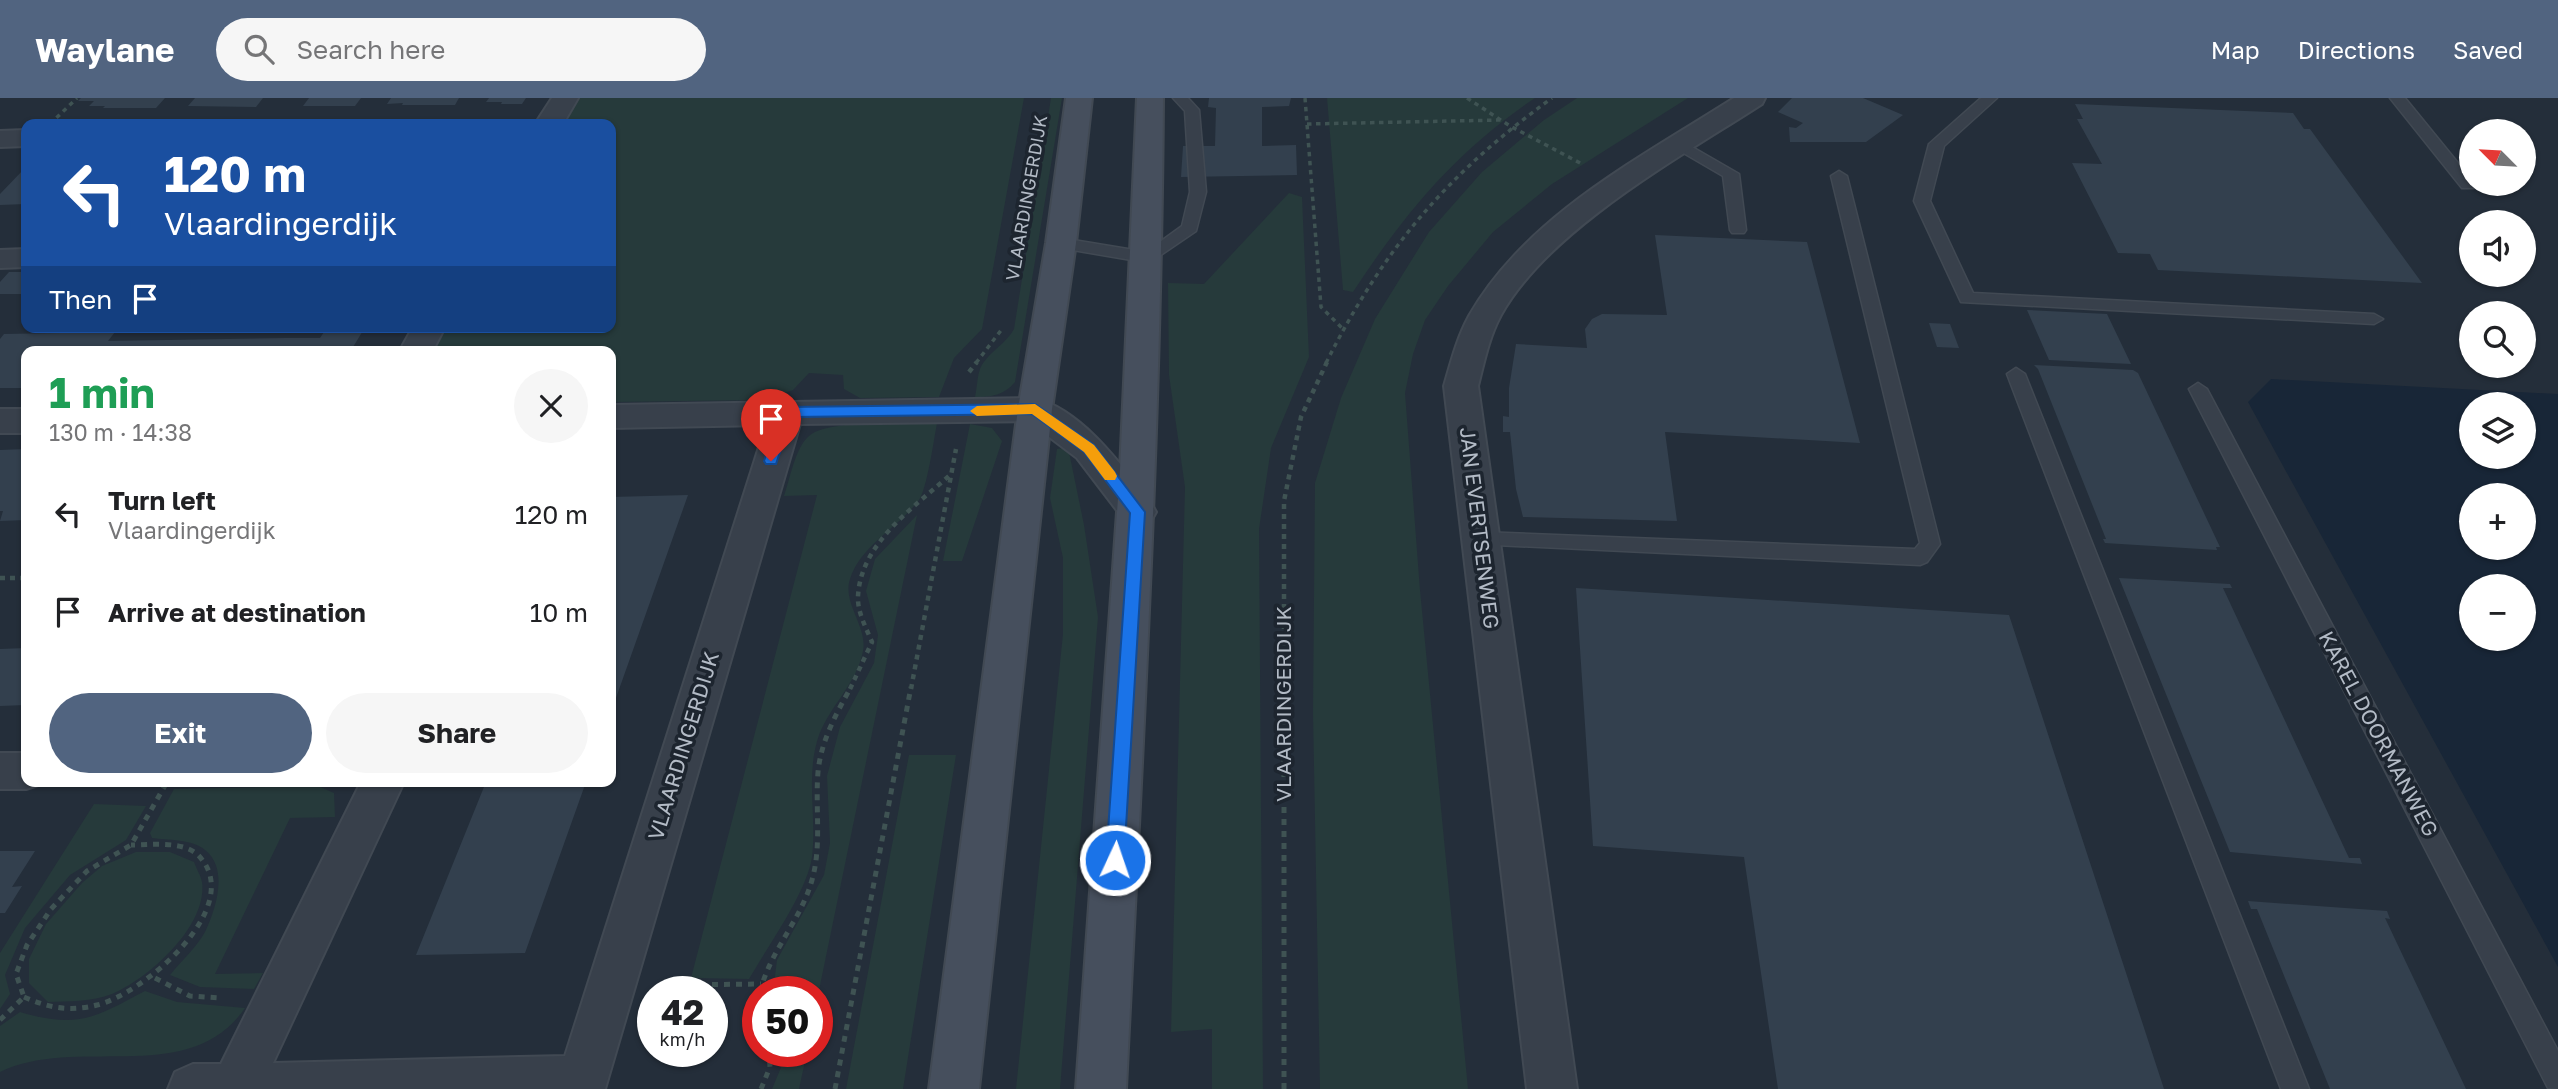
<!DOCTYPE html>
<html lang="en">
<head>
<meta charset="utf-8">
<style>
	body { margin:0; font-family:"Golos Text",sans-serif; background:#f6f6f6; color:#202124; height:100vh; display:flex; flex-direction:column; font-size:26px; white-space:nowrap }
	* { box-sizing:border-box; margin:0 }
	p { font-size:23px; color:#757577 }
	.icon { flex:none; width:38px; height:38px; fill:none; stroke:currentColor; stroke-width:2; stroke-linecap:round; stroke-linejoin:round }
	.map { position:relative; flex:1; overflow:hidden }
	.sheet { position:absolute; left:21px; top:248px; width:595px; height:441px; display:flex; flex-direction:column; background:#fff; border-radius:14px; box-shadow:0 2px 5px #0004 }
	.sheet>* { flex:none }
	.hud { position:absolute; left:21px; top:21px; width:595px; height:214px; border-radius:14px; box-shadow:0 2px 5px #0004; background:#1a4fa0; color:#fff; overflow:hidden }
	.needle { width:46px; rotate:294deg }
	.fabs { position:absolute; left:2459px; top:21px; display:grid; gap:14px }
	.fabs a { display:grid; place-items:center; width:77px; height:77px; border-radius:50%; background:#fff; box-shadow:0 2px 5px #0004; font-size:35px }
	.speed { position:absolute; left:637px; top:878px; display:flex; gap:14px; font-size:35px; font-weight:700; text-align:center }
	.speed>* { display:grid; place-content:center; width:91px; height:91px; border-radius:50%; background:#fff; box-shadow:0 2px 5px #0004; line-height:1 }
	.speed small { font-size:18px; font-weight:400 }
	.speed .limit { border:10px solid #d22; background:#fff; color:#111 }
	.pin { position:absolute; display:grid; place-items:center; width:60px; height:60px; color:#fff; margin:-72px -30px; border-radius:50% 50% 50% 0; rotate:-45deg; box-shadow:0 0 7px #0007 }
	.pin .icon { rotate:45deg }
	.me { position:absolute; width:77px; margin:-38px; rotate:3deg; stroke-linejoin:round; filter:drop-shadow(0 0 5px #0008) }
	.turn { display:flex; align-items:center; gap:24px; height:147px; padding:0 28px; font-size:32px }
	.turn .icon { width:91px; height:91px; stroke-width:2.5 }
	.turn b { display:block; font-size:49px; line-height:60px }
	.then { display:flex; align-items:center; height:66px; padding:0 28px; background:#0003; gap:14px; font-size:26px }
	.round { display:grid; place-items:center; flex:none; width:74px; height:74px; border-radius:37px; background:#f6f6f6 }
	.head { display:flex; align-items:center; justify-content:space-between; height:119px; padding:0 28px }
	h1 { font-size:42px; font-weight:700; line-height:52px; color:#1e9e55 }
	.action { display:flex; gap:14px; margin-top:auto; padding:14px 28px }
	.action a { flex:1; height:80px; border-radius:42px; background:#516480; color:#fff; font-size:28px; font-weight:700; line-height:80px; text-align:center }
	.action a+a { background:#f6f6f6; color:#202124 }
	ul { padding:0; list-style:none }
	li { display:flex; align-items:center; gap:21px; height:98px; padding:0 28px }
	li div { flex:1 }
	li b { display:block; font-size:26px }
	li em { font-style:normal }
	header { display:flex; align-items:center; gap:42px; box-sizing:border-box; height:98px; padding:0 35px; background:#516480; color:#fff }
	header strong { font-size:33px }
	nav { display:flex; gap:38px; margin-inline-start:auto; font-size:24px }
	.search { width:490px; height:63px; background:#f6f6f6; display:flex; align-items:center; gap:18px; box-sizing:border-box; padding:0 24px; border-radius:38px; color:#757577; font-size:26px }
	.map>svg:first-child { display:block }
</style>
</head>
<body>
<header>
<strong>Waylane</strong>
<div class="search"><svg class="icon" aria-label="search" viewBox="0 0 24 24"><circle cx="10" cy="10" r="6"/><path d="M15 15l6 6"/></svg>Search here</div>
<nav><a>Map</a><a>Directions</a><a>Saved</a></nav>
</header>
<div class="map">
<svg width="2558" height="991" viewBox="0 0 2558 991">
	<rect width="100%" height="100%" fill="#242e3a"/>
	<!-- green -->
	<path fill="#263a3b" d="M579,0H1024L982,231L954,260L939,299L860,300L844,291L843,277L809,275L793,292L764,302L611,304V254H432L446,229H611V26H565Z
		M1051,0H1062L1015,284C1004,297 992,299 975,299C977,291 977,279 980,271C987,255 1005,247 1014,231Z
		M1327,0H1535C1456,53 1404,116 1353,194L1343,192Z
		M1577,0H1688L1552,86L1493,134L1448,188L1425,222L1413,256L1405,295L1420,492L1468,991H1320L1313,614L1315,385L1341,300L1375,221L1429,134L1482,74L1544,22Z
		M1289,95L1302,99L1309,259L1271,350L1259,431L1263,991H1212V931L1171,934L1185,389L1169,277L1168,185L1204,186Z
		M937,325C934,341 927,391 919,402C898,430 861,447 850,481C842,505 868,529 863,553C857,585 830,608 819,637C805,677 817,718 812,759C807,794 768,848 749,881L691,880L817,397L784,398C790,381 795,350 809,338C827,321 910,326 937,325Z
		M970,326L992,330L1002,343L962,463H943Z
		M1068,349L1084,427L1098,519L1060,991H1016L1063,536V460L1050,400L1057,351Z
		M917,417L817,902V894H773L777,862L824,777L830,745L827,678L840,629L874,565L878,537L866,493L875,461Z
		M909,657H956L903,991H846Z
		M318,688L334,695L335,719L290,720L215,876L263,875L254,891L200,889L170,877C181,863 197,849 205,834C216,811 229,771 205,752C193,741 167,742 152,740L150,735L174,691Z
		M94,706L146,708L126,742L70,777L25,830L5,877L10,896L0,911V855Z
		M136,754H170L194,764C196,770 201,778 202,784C208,828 148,881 112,896C92,904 68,903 48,904L29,885V861L46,826L82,785L102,768Z
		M145,893L177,904L245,910C189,991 79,936 0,974V928L20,914C78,931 94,920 145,893Z
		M781,954H807L799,991H772L782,967Z"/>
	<!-- water -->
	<path fill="#182637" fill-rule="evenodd" d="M2271,281L2558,296V869L2248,304ZM2471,306H2524V359H2471ZM2524,397V450H2471V397ZM2524,488V541H2471V488Z"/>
	<!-- building -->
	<path fill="#33404e" d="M81,0H165L156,10H103L105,8H89L94,3H78Z
		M195,0H263L256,9L188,8Z
		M309,0H361L355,8H303Z
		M391,0H459L455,7H402L403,5L387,6Z
		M489,0H526L522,6H501L502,4H486Z
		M1209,0H1291L1289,8L1262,9V48L1296,47L1297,77L1181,79L1183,48H1215L1216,10L1208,9Z
		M1792,0H1863L1903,17L1866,44H1790L1789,29L1796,30L1803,25L1778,14Z
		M2075,6L2293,15L2304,31H2310L2422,185L2158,172L2150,156L2118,155L2072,65L2102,66L2077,21H2083Z
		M24,71L26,106L0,107V96Z
		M1655,137L1807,144L1860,345L1665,334L1677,423L1523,419L1516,391L1510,334H1503V318L1509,319V290L1516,246L1587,250L1585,231L1592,221L1602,216L1667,217Z
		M9,174H26V196H0V184Z
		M2027,212L2107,216L2131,266L2049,262Z
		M1929,225L1950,226L1959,250L1937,249Z
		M326,231H364L350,254H26V290H0V241L4,236L115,234L108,243L286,240H320Z
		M2034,267L2133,272L2138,275L2220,449H2216L2217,452L2105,445L2103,441H2106L2038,271Z
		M26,351V422L0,423L3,413H0V352Z
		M688,397L611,614V399Z
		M2119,480L2230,486L2232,490H2223L2349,760H2360L2362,766L2230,754Z
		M1576,490L2009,517L2164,991H1778L1744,759L1593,748Z
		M26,550V607L0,608V551Z
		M486,684H586L525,855L416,857Z
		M0,753H35L12,789L22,788L5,815H0Z
		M2248,803L2387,813L2390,821L2385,820L2466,991H2330L2257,811H2251Z"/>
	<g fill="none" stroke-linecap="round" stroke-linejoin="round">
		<!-- service casing -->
		<g stroke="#414953" stroke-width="3">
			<path id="service" d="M1173,0H1188L1199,12L1206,94L1196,133L1149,165L1055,149L1053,145L1061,140L1146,154L1182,128L1190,94L1185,13Z
				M1981,0H1997L1944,48L1930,103L1973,195L2374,216L2383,221L2374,226L1961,204L1914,103L1929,46Z
				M2390,0H2405L2471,81V86H2475L2474,90H2462Z
				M1680,42L1739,76L1746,132L1744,135H1732L1730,132L1723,78L1675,50L1672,47L1675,44Z
				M1839,73L1847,78L1940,446L1927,464L1920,467L1474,446L1471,441L1474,436L1481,434L1915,451L1920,445L1831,78Z
				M2016,270L2025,276L2309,991H2281L2007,276Z
				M2198,285L2207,291L2558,953V991L2548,990L2189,291Z"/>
		</g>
		<!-- minor casing -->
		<g stroke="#414953" stroke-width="4">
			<path id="minor" d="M552,0H578L563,26H535Z
				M1734,0H1765L1762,6C1680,59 1549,131 1501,217C1489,239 1484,264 1478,288L1577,991H1527L1444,288C1451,264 1457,240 1469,218C1526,118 1640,60 1734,0Z
				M26,32V48L0,49V33Z
				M26,151V169L0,170V152Z
				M413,229H445L432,254H399Z
				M1035,300C1083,313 1122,368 1151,405L1156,414L1151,423L1138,427L1125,423L1077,360L1028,323L800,326L605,991H168L175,974L193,966H221L361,684H404L273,965L565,958L766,327L611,330V307Z
				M0,311H26V335H0Z
				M0,655H26V684L41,686L26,691H0Z"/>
		</g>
		<!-- secondary casing -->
		<g stroke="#414953" stroke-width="4">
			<path id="secondary" d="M1066,0H1092L1076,145L1052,311L979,991H929L1018,311L1046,145Z
				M1137,0H1163C1161,331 1142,661 1126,991H1076L1120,372Z"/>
		</g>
		<!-- path-far2 -->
		<path stroke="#3f5353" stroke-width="3.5" stroke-dasharray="4.5 4.5" stroke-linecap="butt" d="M1305,0L1321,209L1343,231
			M1467,0L1510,28L1582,66
			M50,26L77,0
			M1307,26L1501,22
			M976,265L1002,231
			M1326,265C1384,150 1447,76 1552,0"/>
		<!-- path-far1 -->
		<path stroke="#3f5353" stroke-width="4.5" stroke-dasharray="5 5" stroke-linecap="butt" d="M969,274L977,264
			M0,480H26
			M850,591L872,544C866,530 857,513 858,498C861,444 915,409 951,376
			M911,591L956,351
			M1284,591V403L1301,319L1327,264"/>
		<!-- path -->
		<path stroke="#3f5353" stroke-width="5" stroke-dasharray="6 6" stroke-linecap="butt" d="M1284,589V991
			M155,880L190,898L222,900
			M664,887L761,886
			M760,894C770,853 801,822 812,782C822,747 815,710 818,674C821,643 836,616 851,589
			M24,899C49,910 70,914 97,907C143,896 247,809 199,758C184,742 150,747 131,747
			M0,922L24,899L16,876L27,847L51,811L87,773L131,747L167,684
			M761,991L770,969L769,954
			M835,991L911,589"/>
		<!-- service -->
		<use href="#service" fill="#38404b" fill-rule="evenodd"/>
		<!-- minor -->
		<use href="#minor" fill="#38404b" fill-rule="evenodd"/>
		<!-- secondary -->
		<use href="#secondary" fill="#464f5d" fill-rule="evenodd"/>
	</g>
	<!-- route -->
	<path fill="#1a73e8" stroke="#114b97" stroke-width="2" d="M1035,306L1094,347L1145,414L1124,762L1121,768L1115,770L1108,768L1106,762L1130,415L1084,354L1032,316L792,319L776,366H766L764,363L780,314L787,309Z"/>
	<!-- slow -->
	<path fill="#f59e0b" d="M1035,306L1094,347L1115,374L1117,378L1115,382H1105L1084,354L1032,316L977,318L970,313L977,308Z"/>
	<g text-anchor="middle" stroke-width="7" stroke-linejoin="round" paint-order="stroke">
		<!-- far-street labels -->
		<g font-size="18" fill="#b3bbc6" stroke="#1d252f">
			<text transform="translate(1027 100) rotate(-80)" y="6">VLAARDINGERDIJK</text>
		</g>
		<!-- street labels -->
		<g font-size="21" fill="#b3bbc6" stroke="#1d252f">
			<text transform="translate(1479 430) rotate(83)" y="7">JAN EVERTSENWEG</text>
			<text transform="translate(1284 606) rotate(-90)" y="7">VLAARDINGERDIJK</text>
			<text transform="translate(2378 636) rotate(62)" y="7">KAREL DOORMANWEG</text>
			<text transform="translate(684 648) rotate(-73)" y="7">VLAARDINGERDIJK</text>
		</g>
	</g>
</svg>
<div class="fabs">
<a><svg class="needle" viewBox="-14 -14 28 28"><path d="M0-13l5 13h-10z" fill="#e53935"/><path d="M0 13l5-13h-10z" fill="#757577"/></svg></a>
<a><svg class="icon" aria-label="sound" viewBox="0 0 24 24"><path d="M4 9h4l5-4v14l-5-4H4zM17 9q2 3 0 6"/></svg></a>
<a><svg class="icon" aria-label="search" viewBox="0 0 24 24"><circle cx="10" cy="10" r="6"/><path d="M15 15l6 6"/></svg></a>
<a><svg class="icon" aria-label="layers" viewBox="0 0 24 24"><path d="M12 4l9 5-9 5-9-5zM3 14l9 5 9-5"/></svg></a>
<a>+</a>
<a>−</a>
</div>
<div class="speed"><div>42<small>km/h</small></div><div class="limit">50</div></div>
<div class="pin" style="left:771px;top:363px;background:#d93025"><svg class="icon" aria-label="arrive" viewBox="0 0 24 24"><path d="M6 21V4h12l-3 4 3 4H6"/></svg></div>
<svg class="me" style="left:1115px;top:762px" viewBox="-20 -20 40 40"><circle r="17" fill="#1a73e8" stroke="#fff" stroke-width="3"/><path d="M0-11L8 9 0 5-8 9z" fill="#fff"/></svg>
<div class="hud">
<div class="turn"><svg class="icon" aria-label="left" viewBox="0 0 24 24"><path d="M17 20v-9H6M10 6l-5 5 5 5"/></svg><div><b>120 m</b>Vlaardingerdijk</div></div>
<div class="then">Then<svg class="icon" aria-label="arrive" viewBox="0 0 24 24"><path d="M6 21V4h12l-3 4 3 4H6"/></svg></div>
</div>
<section class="sheet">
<div class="head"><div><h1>1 min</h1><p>130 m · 14:38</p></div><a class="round"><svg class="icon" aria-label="close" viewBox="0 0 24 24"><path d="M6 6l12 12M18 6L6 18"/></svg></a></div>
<ul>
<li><svg class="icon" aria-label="left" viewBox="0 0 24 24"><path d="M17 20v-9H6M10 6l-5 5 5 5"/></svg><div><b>Turn left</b><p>Vlaardingerdijk</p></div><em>120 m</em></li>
<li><svg class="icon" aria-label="arrive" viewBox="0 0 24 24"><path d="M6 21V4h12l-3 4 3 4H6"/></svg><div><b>Arrive at destination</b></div><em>10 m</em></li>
</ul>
<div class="action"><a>Exit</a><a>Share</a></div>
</section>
</div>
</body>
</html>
